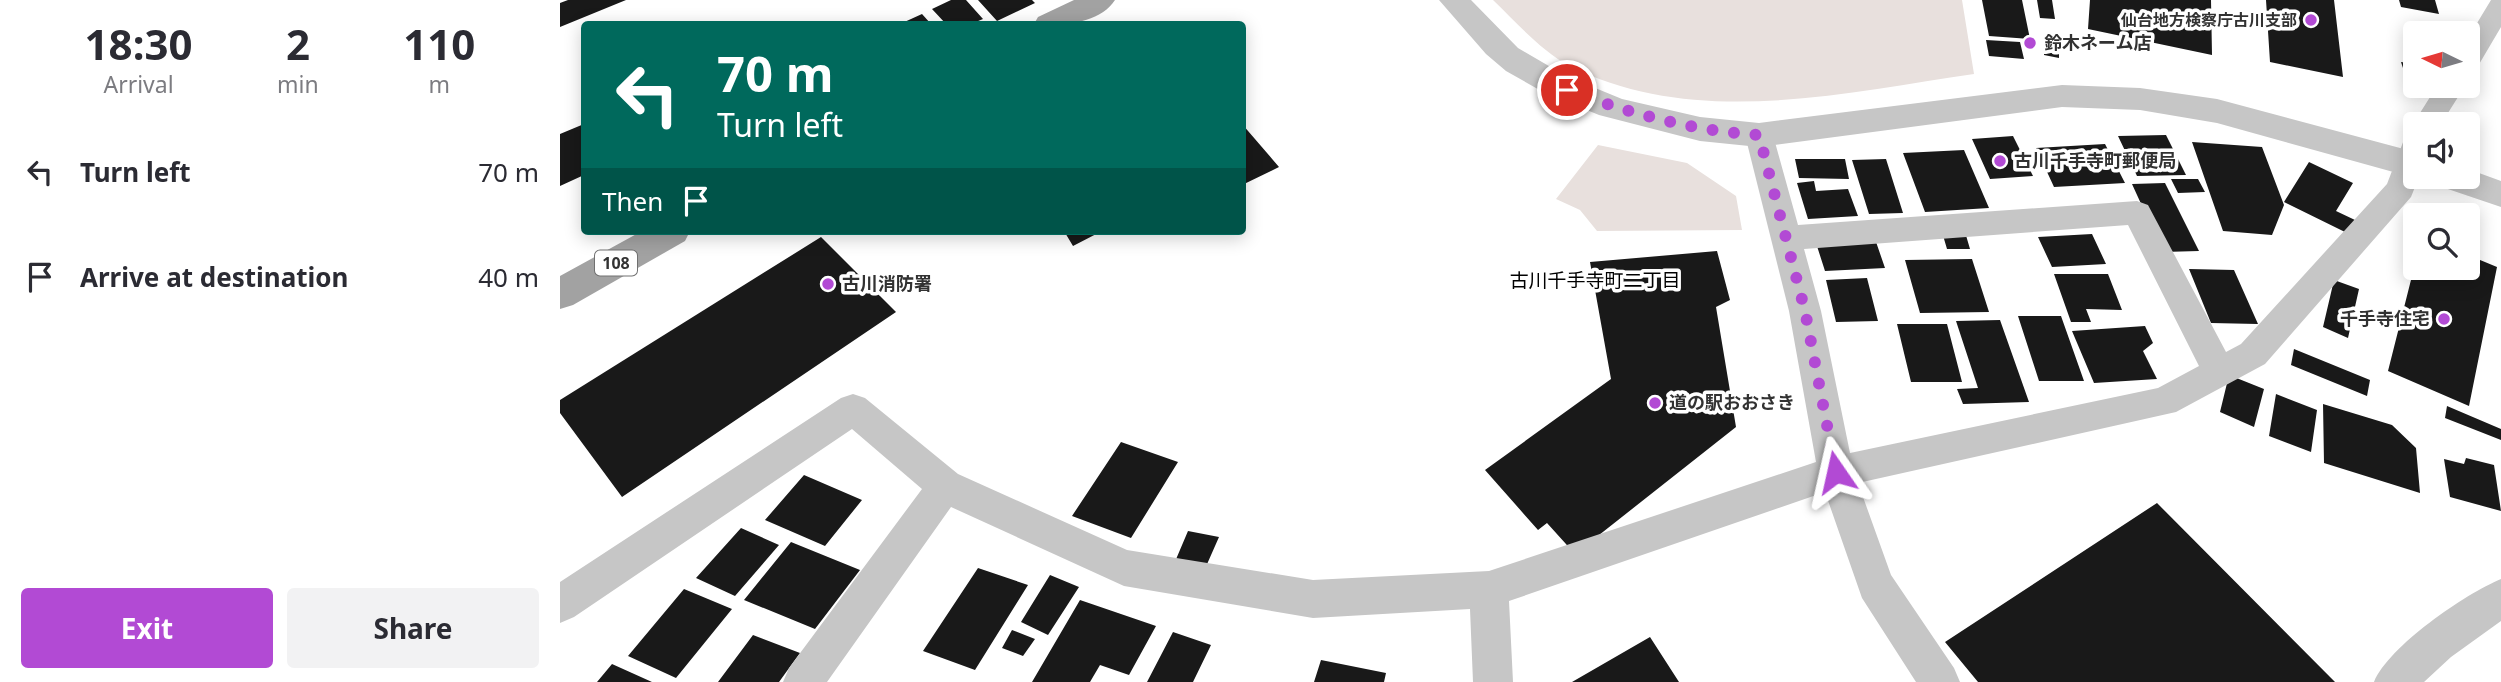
<!DOCTYPE html>
<html lang="en">
<head>
<meta charset="utf-8">
<style>
	body { margin:0; font-family:"Noto Sans","Noto Sans JP",sans-serif; background:#f2f2f3; color:#2b2b33; height:100vh; display:flex; flex-direction:column; font-size:26px; white-space:nowrap }
	* { box-sizing:border-box; margin:0 }
	p { font-size:23px; color:#7c7c81 }
	.icon { flex:none; width:38px; height:38px; fill:none; stroke:currentColor; stroke-width:2; stroke-linecap:round; stroke-linejoin:round }
	.map { position:relative; flex:1; overflow:hidden }
	.panel { display:flex; flex-direction:column; background:#fff; width:560px }
	.panel>* { flex:none }
	.hud { position:absolute; left:21px; top:21px; width:665px; height:214px; border-radius:7px; box-shadow:0 4px 18px #0003; background:#00695c; color:#fff; overflow:hidden }
	.needle { width:46px; rotate:275deg }
	.buttons { position:absolute; left:1843px; top:21px; display:grid; gap:14px }
	.buttons a { display:grid; place-items:center; width:77px; height:77px; border-radius:7px; background:#fff; box-shadow:0 4px 18px #0003; font-size:35px }
	.pin { position:absolute; display:grid; place-items:center; width:60px; height:60px; color:#fff; margin:-30px; border:4px solid #fff; border-radius:50%; box-shadow:0 2px 7px #0007 }
	.me { position:absolute; width:77px; margin:-38px; rotate:349deg; stroke-linejoin:round; filter:drop-shadow(0 0 5px #0008) }
	.turn { display:flex; align-items:center; gap:24px; height:147px; padding:0 21px; font-size:32px }
	.turn .icon { width:91px; height:91px; stroke-width:2.5 }
	.turn b { display:block; font-size:49px; line-height:60px }
	.then { display:flex; align-items:center; height:66px; padding:0 21px; background:#0003; gap:14px; font-size:26px }
	.eta { display:flex; justify-content:space-evenly; align-items:center; height:119px; text-align:center }
	.eta b { font-size:42px; font-weight:700; line-height:49px }
	.primary-button { display:flex; gap:14px; margin-top:auto; padding:14px 21px }
	.primary-button a { flex:1; height:80px; border-radius:7px; background:#b24ad4; color:#fff; font-size:28px; font-weight:700; line-height:80px; text-align:center }
	.primary-button a+a { background:#f2f2f3; color:#2b2b33 }
	ul { padding:0; list-style:none }
	li { display:flex; align-items:center; gap:21px; height:105px; padding:0 21px }
	li div { flex:1 }
	li b { display:block; font-size:26px }
	li em { font-style:normal }
	main { display:flex; flex:1; min-height:0 }
	.map>svg:first-child { display:block }
</style>
</head>
<body>
<main>
<section class="panel">
<div class="eta">
<div><b>18:30</b><p>Arrival</p></div>
<div><b>2</b><p>min</p></div>
<div><b>110</b><p>m</p></div>
</div>
<ul>
<li><svg class="icon" aria-label="left" viewBox="0 0 24 24"><path d="M17 20v-9H6M10 6l-5 5 5 5"/></svg><div><b>Turn left</b></div><em>70 m</em></li>
<li><svg class="icon" aria-label="arrive" viewBox="0 0 24 24"><path d="M6 21V4h12l-3 4 3 4H6"/></svg><div><b>Arrive at destination</b></div><em>40 m</em></li>
</ul>
<div class="primary-button"><a>Exit</a><a>Share</a></div>
</section>
<div class="map">
<svg width="1941" height="682" viewBox="0 0 1941 682">
	<rect width="100%" height="100%" fill="#fff"/>
	<!-- green -->
	<path fill="#e8e0dd" d="M933,0H1402L1414,74C1283,93 1134,129 1010,66C981,51 956,22 933,0Z
		M1038,145L1127,163L1176,196L1182,230L1037,231L1020,210L996,199Z"/>
	<!-- building -->
	<path fill="#191919" d="M8,0H66L0,27V3Z
		M391,0H406L423,19L411,24H386L372,9Z
		M418,0H472L475,3L437,21Z
		M1422,0H1462L1470,39L1429,36Z
		M1477,0H1492L1495,19L1480,18Z
		M1530,0H1651L1652,55L1528,29Z
		M1706,0H1774L1783,77L1710,62Z
		M1839,0H1875L1879,14L1841,7Z
		M362,14L371,24H340Z
		M1484,34L1499,37V58L1484,55Z
		M1426,40L1460,42L1464,59L1429,56Z
		M1841,62L1855,64V84L1848,83Z
		M24,124V175L0,186V134Z
		M682,124L719,167L682,185Z
		M1606,135L1626,175L1577,176L1558,136Z
		M1453,136L1473,176L1430,179L1412,139Z
		M1632,142L1702,147L1724,205L1712,235L1663,231Z
		M1545,144L1565,183L1494,187L1476,148Z
		M1404,150L1429,208L1365,212L1343,153Z
		M1235,159H1285L1289,179L1239,178Z
		M1326,159L1343,213L1309,214L1292,160Z
		M1749,162L1793,183L1776,211L1795,220L1787,233L1724,202Z
		M1611,179H1638L1645,192L1618,193Z
		M1254,181L1256,191L1288,189L1298,216L1248,219L1237,183Z
		M1605,183L1639,251L1603,252L1572,184Z
		M504,231H542L513,246Z
		M1382,232H1405L1410,249H1387Z
		M1532,234L1546,264L1492,267L1478,237Z
		M261,237L336,312L62,497L0,413V400Z
		M1315,239L1325,268L1265,271L1256,243Z
		M1157,251L1170,300L1156,307L1176,427L1015,554L987,523L978,530L925,470L1051,379L1030,262Z
		M1908,255L1937,267L1909,406L1828,371L1854,268H1908Z
		M1412,259L1429,312L1360,313L1345,260Z
		M1629,269L1674,270L1698,324L1651,323Z
		M1494,274H1548L1562,310L1526,309L1531,322H1511Z
		M1307,278L1318,321L1276,322L1266,280Z
		M1774,280L1799,289L1788,338L1763,327Z
		M1458,316H1501L1524,381H1479Z
		M1440,320L1469,402L1403,404L1397,389L1418,388L1396,321Z
		M1337,324H1387L1402,382H1351Z
		M1585,326L1593,343L1583,351L1597,379L1534,383L1512,331Z
		M1734,349L1810,380L1807,396L1731,365Z
		M1669,375L1704,389L1694,427L1660,412Z
		M1716,394L1757,410L1751,452L1709,436Z
		M1763,404L1832,425L1856,448L1860,493L1764,463Z
		M1887,406L1941,429V440L1885,418Z
		M561,442L618,462L571,538L512,516Z
		M1906,458L1934,465L1941,511L1890,497L1884,459L1904,464Z
		M244,475L302,500L265,546L205,520Z
		M1597,503L1775,682H1418L1385,642Z
		M181,528L219,545L175,596L136,578Z
		M628,531L659,537L644,571L614,564Z
		M231,542L300,570L255,629L184,600Z
		M418,568L468,585L415,670L363,651Z
		M490,575L519,587L488,635L461,622Z
		M124,589L172,609L116,678L68,656Z
		M520,600L596,626L569,675L540,665L530,682H472Z
		M452,630L475,639L463,656L442,648Z
		M613,632L651,645L633,682H587Z
		M193,635L240,653L219,682H158Z
		M1090,637L1119,682H1012Z
		M761,660L826,673L824,682H754Z
		M52,664L92,682H37Z"/>
	<g fill="none" stroke-linecap="round" stroke-linejoin="round">
		<!-- minor -->
		<path fill="#c6c6c6" fill-rule="evenodd" d="M1931,0H1941V27L1918,66L1908,68V38Z
			M1877,86H1905L1881,124H1855V128L1853,124Z
			M1199,125L1209,128L1213,135L1238,225L1577,201L1588,205L1666,352L1681,344L1827,184L1845,137L1855,133V177H1859L1851,197L1705,364L1616,412L1298,483L1331,575L1394,668L1400,682H1356L1302,598L1265,492L949,601L953,682H913L910,609L753,618L564,586L391,507L267,682H223L229,668L362,489L292,429L14,617L0,623V582L281,398L293,394L305,398L398,474L567,550L753,580L929,571L1256,462L1229,311L1185,135L1189,128ZM1568,225L1639,366L1598,388L1290,453L1261,311L1244,249Z
			M1941,579V621L1891,657L1864,682H1814C1829,646 1905,594 1941,579Z"/>
		<!-- tertiary -->
		<path fill="#c6c6c6" fill-rule="evenodd" d="M879,0H911L958,48L1006,76L1062,99L1140,117L1199,123L1502,85L1580,88L1657,99L1855,152V177H1858L1855,178L1657,123L1580,110L1502,107L1199,147L1140,141L1039,115L983,92L946,71L926,54Z
			M1908,169L1941,181V207L1879,186L1874,177H1908Z"/>
		<!-- trunk -->
		<path fill="#a2a2a2" fill-rule="evenodd" d="M514,0H555C539,25 499,26 474,24L478,17Z
			M82,231H130L125,241L13,305L0,309V276Z"/>
	</g>
	<g fill="none" stroke-linecap="round" stroke-linejoin="round">
		<!-- route -->
		<path stroke="#b24ad4" stroke-width="12" stroke-dasharray="0 21.6" d="M1007,90C1069,113 1132,131 1199,135L1245,311L1276,472"/>
	</g>
	<!-- markers -->
	<g fill="#b24ad4" stroke="#fff" stroke-width="2.5">
		<circle cx="1751" cy="20" r="7"/>
		<circle cx="1470" cy="43" r="7"/>
		<circle cx="1440" cy="161" r="7"/>
		<circle cx="268" cy="284" r="7"/>
		<circle cx="1884" cy="319" r="7"/>
		<circle cx="1095" cy="403" r="7"/>
	</g>
	<g text-anchor="middle" stroke-width="7" stroke-linejoin="round" paint-order="stroke">
		<!-- far-poi labels -->
		<g font-size="16" font-weight="bold" fill="#323232" stroke="#fff" text-anchor="end">
			<text x="1737" y="26">仙台地方検察庁古川支部</text>
		</g>
		<!-- shield labels -->
		<rect fill="#fff" stroke="#707070" stroke-width="2" x="35" y="250.5" width="42" height="25" rx="5"/>
		<g font-size="16" font-weight="bold" fill="#323232">
			<text x="56" y="269">108</text>
		</g>
		<!-- poi labels -->
		<g font-size="18" font-weight="bold" fill="#323232" stroke="#fff" text-anchor="start">
			<text x="1484" y="49">鈴木ネーム店</text>
			<text x="1454" y="167">古川千手寺町郵便局</text>
			<text x="282" y="290">古川消防署</text>
			<text x="1870" y="325" text-anchor="end">千手寺住宅</text>
			<text x="1109" y="409">道の駅おおさき</text>
		</g>
		<!-- neighbourhood labels -->
		<g font-size="19" fill="#000" stroke="#fff">
			<text x="1035" y="287">古川千手寺町二丁目</text>
		</g>
	</g>
</svg>
<div class="buttons">
<a><svg class="needle" viewBox="-14 -14 28 28"><path d="M0-13l5 13h-10z" fill="#e53935"/><path d="M0 13l5-13h-10z" fill="#7c7c81"/></svg></a>
<a><svg class="icon" aria-label="sound" viewBox="0 0 24 24"><path d="M4 9h4l5-4v14l-5-4H4zM17 9q2 3 0 6"/></svg></a>
<a><svg class="icon" aria-label="search" viewBox="0 0 24 24"><circle cx="10" cy="10" r="6"/><path d="M15 15l6 6"/></svg></a>
</div>
<div class="pin" style="left:1007px;top:90px;background:#d93025"><svg class="icon" aria-label="arrive" viewBox="0 0 24 24"><path d="M6 21V4h12l-3 4 3 4H6"/></svg></div>
<svg class="me" style="left:1276px;top:472px" viewBox="-20 -20 40 40"><path d="M0-17L14 15 0 8-14 15z" fill="#b24ad4" stroke="#fff" stroke-width="4"/></svg>
<div class="hud">
<div class="turn"><svg class="icon" aria-label="left" viewBox="0 0 24 24"><path d="M17 20v-9H6M10 6l-5 5 5 5"/></svg><div><b>70 m</b>Turn left</div></div>
<div class="then">Then<svg class="icon" aria-label="arrive" viewBox="0 0 24 24"><path d="M6 21V4h12l-3 4 3 4H6"/></svg></div>
</div>
</div>
</main>
</body>
</html>
